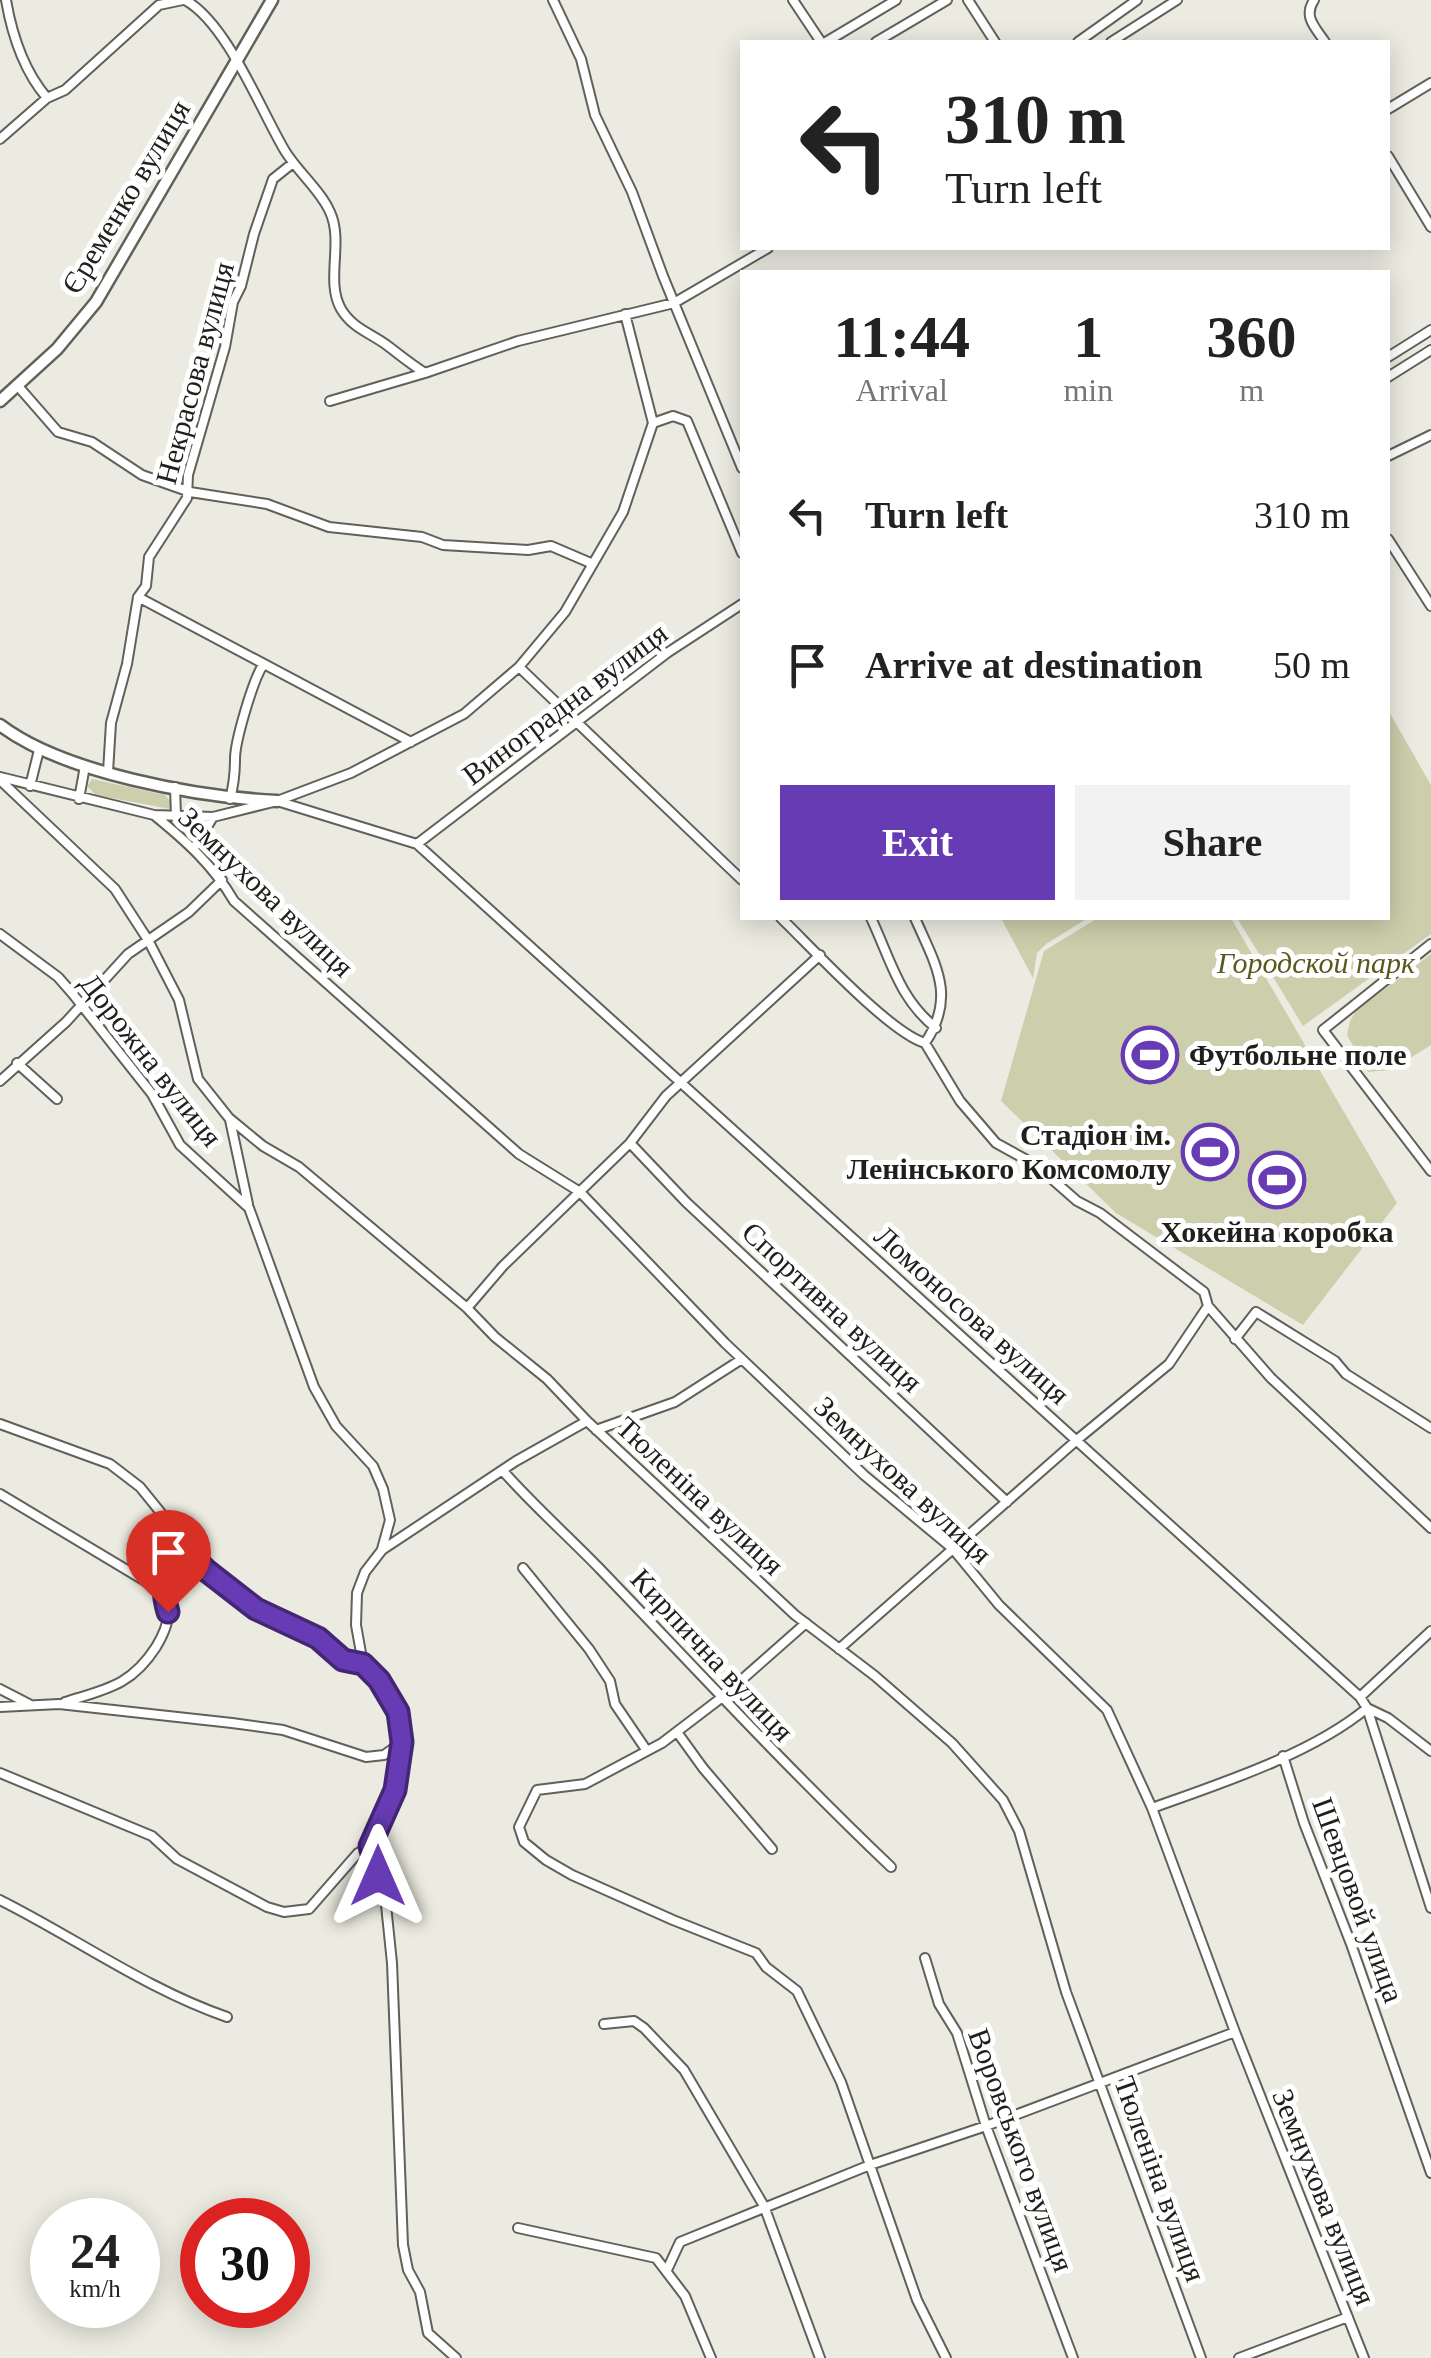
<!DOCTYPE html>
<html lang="en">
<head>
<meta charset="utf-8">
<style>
	body { margin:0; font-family:"Times New Roman",serif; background:#f2f2f2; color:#222; height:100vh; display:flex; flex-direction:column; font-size:38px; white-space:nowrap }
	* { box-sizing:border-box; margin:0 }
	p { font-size:32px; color:#767676 }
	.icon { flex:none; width:55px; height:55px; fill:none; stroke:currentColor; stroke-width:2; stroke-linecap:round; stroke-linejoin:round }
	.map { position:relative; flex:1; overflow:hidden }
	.side { position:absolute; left:740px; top:270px; width:650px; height:650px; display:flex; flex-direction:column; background:#fff; border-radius:0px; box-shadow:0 5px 25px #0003 }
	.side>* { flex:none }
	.top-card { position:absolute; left:740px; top:40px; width:650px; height:210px; border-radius:0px; box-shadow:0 5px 25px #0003; background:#fff; color:#222; overflow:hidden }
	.speed { position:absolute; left:30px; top:2198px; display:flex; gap:20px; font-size:50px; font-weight:700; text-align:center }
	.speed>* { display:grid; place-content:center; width:130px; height:130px; border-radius:50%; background:#fff; box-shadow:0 5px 25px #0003; line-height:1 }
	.speed small { font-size:25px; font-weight:400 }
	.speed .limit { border:15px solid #d22; background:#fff; color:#111 }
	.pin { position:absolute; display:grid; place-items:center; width:85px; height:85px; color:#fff; margin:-102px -42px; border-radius:50% 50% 50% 0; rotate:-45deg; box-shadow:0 0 10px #0007 }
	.pin .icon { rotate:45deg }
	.me { position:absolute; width:110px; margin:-55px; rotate:0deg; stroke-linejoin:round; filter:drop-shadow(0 0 8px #0008) }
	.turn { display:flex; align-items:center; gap:35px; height:210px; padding:0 40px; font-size:45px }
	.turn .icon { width:130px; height:130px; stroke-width:2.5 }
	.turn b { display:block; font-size:70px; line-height:85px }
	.eta { display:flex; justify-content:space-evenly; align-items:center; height:170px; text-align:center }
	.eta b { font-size:60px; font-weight:700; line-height:70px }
	.button { display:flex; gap:20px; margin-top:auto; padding:20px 40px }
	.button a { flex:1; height:115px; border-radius:0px; background:#673bb3; color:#fff; font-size:40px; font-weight:700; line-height:115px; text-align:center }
	.button a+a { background:#f2f2f2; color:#222 }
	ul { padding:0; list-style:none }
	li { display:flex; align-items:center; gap:30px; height:150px; padding:0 40px }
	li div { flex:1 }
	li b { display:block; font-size:38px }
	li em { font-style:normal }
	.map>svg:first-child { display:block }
</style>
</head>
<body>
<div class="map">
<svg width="1431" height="2358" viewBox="0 0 1431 2358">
	<rect width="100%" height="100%" fill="#ebebe1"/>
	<!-- green -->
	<path fill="#cdceab" d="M1388,710L1431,785V934L1303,1026L1237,918H1388Z
		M92,779L165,795L171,802L170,809L96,795L87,786Z
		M1001,918H1088L1046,944L1037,953L1033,978Z
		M1098,918H1231L1397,1203L1303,1325L1116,1213L1001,1101L1044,951Z
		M1431,954V1045L1391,1070L1368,1072L1347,1035L1350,1021L1356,1011Z"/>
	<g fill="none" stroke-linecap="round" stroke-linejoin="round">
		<!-- minor casing -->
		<g stroke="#616159" stroke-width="12">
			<path id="minor" d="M6,0C12,35 24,71 47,98L65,90L159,5L183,0
				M185,0C227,23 260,109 285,151C298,172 321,191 330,212C344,242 325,281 341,309C353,329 371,333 388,346C401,356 412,365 425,373L518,341L674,303L768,248
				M553,0L581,59L595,115L632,192L663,276L742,468
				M793,0L821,42
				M968,0L995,42
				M1314,0C1303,17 1315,27 1325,42
				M826,42L896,0
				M876,42L947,0
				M1078,42L1137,0
				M1111,42L1177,0
				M1388,109L1431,83
				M0,139L47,98
				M1388,156L1431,227
				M1388,357L1431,330
				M1388,377L1431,350
				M17,385L58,432L92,442L142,475L190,492L267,504L329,527L422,537L443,545L528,550L551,546L593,564
				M330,401L425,373
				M653,423L673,416L687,421L742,553
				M1388,456L1431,435
				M1388,539L1431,606
				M138,597L411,742
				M519,667L742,880
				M108,772L111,723L127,664L138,597L146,586L149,557L187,498L188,475L225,347L233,302L241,286L254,234L273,179L293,163
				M0,777L154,815L213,817L277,801L351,773L464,714L519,667L565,612L623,512L653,423L625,314
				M0,780L115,889L148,940L179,1000L198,1079L229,1118L263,1146L299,1167L467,1308L495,1337L547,1379L587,1421L795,1615L875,1676L952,1743L1003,1800L1019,1831L1066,1992L1201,2358
				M30,786L39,750
				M175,787L176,816
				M79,799L85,766
				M230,799C234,784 235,774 235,759C235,741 253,680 263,665
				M277,801L417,844L1360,1697L1367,1708L1388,1718L1431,1751
				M154,815C186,841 213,865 234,901L519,1154L580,1192L725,1343L864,1475L953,1549L999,1605L1107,1710L1152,1808L1235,2032L1364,2358
				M417,844L667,653L742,604
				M194,848L213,817
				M781,918C811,947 890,1033 925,1043C957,996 935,964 915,918
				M871,918C890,958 899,999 936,1028
				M0,934L58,977L72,993L152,1094L180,1145L249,1208L314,1387L336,1426L373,1466L383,1489L390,1520L382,1549
				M1431,944L1323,1030L1431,1171
				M925,1043L960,1101L996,1143L1036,1165L1077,1201L1100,1213L1204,1292L1208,1306L1271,1378L1431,1528
				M17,1063L57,1099
				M0,1081L66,1022L128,954L189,912L222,880
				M230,1120L248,1204
				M630,1143L686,1202L1007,1502
				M467,1308L503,1266L630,1143L666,1096L820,955
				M1235,1339L1256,1312L1335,1361L1346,1374L1431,1428
				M0,1424L110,1464L140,1487L170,1524L183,1547L207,1571L256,1609L318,1638L343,1660L363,1664
				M596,1430L675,1402L742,1359
				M503,1471C534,1506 568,1536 600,1569C697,1670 790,1771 891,1867
				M0,1494L162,1591
				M523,1568L589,1649L610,1681L615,1704L647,1751
				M806,1623L721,1698L662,1743L585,1784L537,1790L519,1827L524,1842L546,1860L572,1875L673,1920L756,1953L766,1967L797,1991L841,2082L917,2300L946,2358
				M839,1649L1078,1439L1169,1364L1208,1306
				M0,1689L29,1704
				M1360,1697L1431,1631
				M65,1702C106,1689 131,1686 156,1647C162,1637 169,1623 168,1611C166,1583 157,1570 183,1547
				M0,1707L59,1704L232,1723L283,1730L366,1757L384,1755L402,1742
				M677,1732L703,1768L772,1849
				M1283,1756L1304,1823L1351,1944L1431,2173
				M0,1773L152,1836L177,1859L267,1907L284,1912L309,1909L358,1853L371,1846
				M1152,1808C1219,1784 1312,1754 1367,1708L1431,1908
				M0,1900C76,1938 146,1989 227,2017
				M925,1958L939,2004L957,2033L986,2126L1073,2358
				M604,2024L634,2021L644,2028L684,2070L764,2206L820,2358
				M518,2228L656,2258L685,2296L711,2358
				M667,2270L680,2242L870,2165L986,2126L1235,2032
				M456,2358L428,2333L420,2292L408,2270L403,2245L392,1963L386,1905L371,1846L395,1789L402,1742L398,1712L379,1680L363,1664L356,1625L357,1593L365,1572L382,1550L516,1461L587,1421
				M1239,2358L1348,2317"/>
		</g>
		<!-- tertiary casing -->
		<g stroke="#616159" stroke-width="15">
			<path id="tertiary" d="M0,401L57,349L96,302L272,0
				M0,725C63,773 197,797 277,801"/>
		</g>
		<!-- minor -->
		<use href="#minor" stroke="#fff" stroke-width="8"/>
		<!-- tertiary -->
		<use href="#tertiary" stroke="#fff" stroke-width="10"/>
	</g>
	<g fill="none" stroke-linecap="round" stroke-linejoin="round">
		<!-- route casing -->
		<g stroke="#432674" stroke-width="25">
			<path id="route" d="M168,1612C161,1588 162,1565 183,1547L207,1571L256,1609L318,1638L343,1660L363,1664L379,1680L398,1712L402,1742L395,1790L370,1846L378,1876"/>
		</g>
		<!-- route -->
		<use href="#route" stroke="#673bb3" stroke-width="18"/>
	</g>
	<!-- icons -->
	<defs>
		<g id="stadium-ring" transform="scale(2.875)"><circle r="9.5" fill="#fff" stroke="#673bb3" stroke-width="1.5"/><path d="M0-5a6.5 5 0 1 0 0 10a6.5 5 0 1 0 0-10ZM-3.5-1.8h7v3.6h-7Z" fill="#673bb3"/></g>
	</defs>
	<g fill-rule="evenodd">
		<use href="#stadium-ring" x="1150" y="1055"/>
		<use href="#stadium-ring" x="1210" y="1152"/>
		<use href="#stadium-ring" x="1277" y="1180"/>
	</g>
	<g text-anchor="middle" stroke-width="10" stroke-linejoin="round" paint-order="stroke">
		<!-- street labels -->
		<g font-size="30" fill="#1f1f1c" stroke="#fff">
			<text transform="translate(126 197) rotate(-59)" y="10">Єременко вулиця</text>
			<text transform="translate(195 373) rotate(-75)" y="10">Некрасова вулиця</text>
			<text transform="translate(565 704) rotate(-37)" y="10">Виноградна вулиця</text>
			<text transform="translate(266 892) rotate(44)" y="10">Земнухова вулиця</text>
			<text transform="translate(151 1060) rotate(52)" y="10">Дорожна вулиця</text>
			<text transform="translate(832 1307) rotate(43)" y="10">Спортивна вулиця</text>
			<text transform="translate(972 1315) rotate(42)" y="10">Ломоносова вулиця</text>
			<text transform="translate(903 1480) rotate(43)" y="10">Земнухова вулиця</text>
			<text transform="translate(700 1496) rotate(43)" y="10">Тюленіна вулиця</text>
			<text transform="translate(712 1655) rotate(47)" y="10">Кирпична вулиця</text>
			<text transform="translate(1358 1900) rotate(70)" y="10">Шевцовой улица</text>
			<text transform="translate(1021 2150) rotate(70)" y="10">Воровського вулиця</text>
			<text transform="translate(1160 2179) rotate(70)" y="10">Тюленіна вулиця</text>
			<text transform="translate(1324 2197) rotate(68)" y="10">Земнухова вулиця</text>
		</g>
		<!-- park labels -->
		<g font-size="30" font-style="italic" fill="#59591e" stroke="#fff">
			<text x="1316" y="973">Городской парк</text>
		</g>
		<!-- poi labels -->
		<g font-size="30" font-weight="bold" fill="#1f1f1c" stroke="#fff" text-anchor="start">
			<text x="1189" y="1065">Футбольне поле</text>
			<text x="1171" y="1145" text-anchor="end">Стадіон ім.<tspan x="1171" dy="34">Ленінського Комсомолу</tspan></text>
			<text x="1277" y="1242" text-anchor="middle">Хокейна коробка</text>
		</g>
	</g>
</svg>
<div class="speed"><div>24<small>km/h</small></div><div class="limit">30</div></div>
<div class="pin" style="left:168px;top:1612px;background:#d93025"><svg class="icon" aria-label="arrive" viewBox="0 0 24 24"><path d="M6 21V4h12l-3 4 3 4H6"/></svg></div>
<svg class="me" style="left:378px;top:1876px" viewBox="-20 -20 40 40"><path d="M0-17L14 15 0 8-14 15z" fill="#673bb3" stroke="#fff" stroke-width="4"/></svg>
<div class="top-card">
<div class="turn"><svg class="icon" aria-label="left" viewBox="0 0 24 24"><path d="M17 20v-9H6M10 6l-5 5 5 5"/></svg><div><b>310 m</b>Turn left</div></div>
</div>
<section class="side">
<div class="eta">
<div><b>11:44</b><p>Arrival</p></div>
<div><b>1</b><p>min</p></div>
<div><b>360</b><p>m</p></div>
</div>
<ul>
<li><svg class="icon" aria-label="left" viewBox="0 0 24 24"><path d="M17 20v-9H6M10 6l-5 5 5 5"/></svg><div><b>Turn left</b></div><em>310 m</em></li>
<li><svg class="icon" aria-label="arrive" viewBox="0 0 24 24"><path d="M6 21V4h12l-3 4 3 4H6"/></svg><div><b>Arrive at destination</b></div><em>50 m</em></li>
</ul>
<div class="button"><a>Exit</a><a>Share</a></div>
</section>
</div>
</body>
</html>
